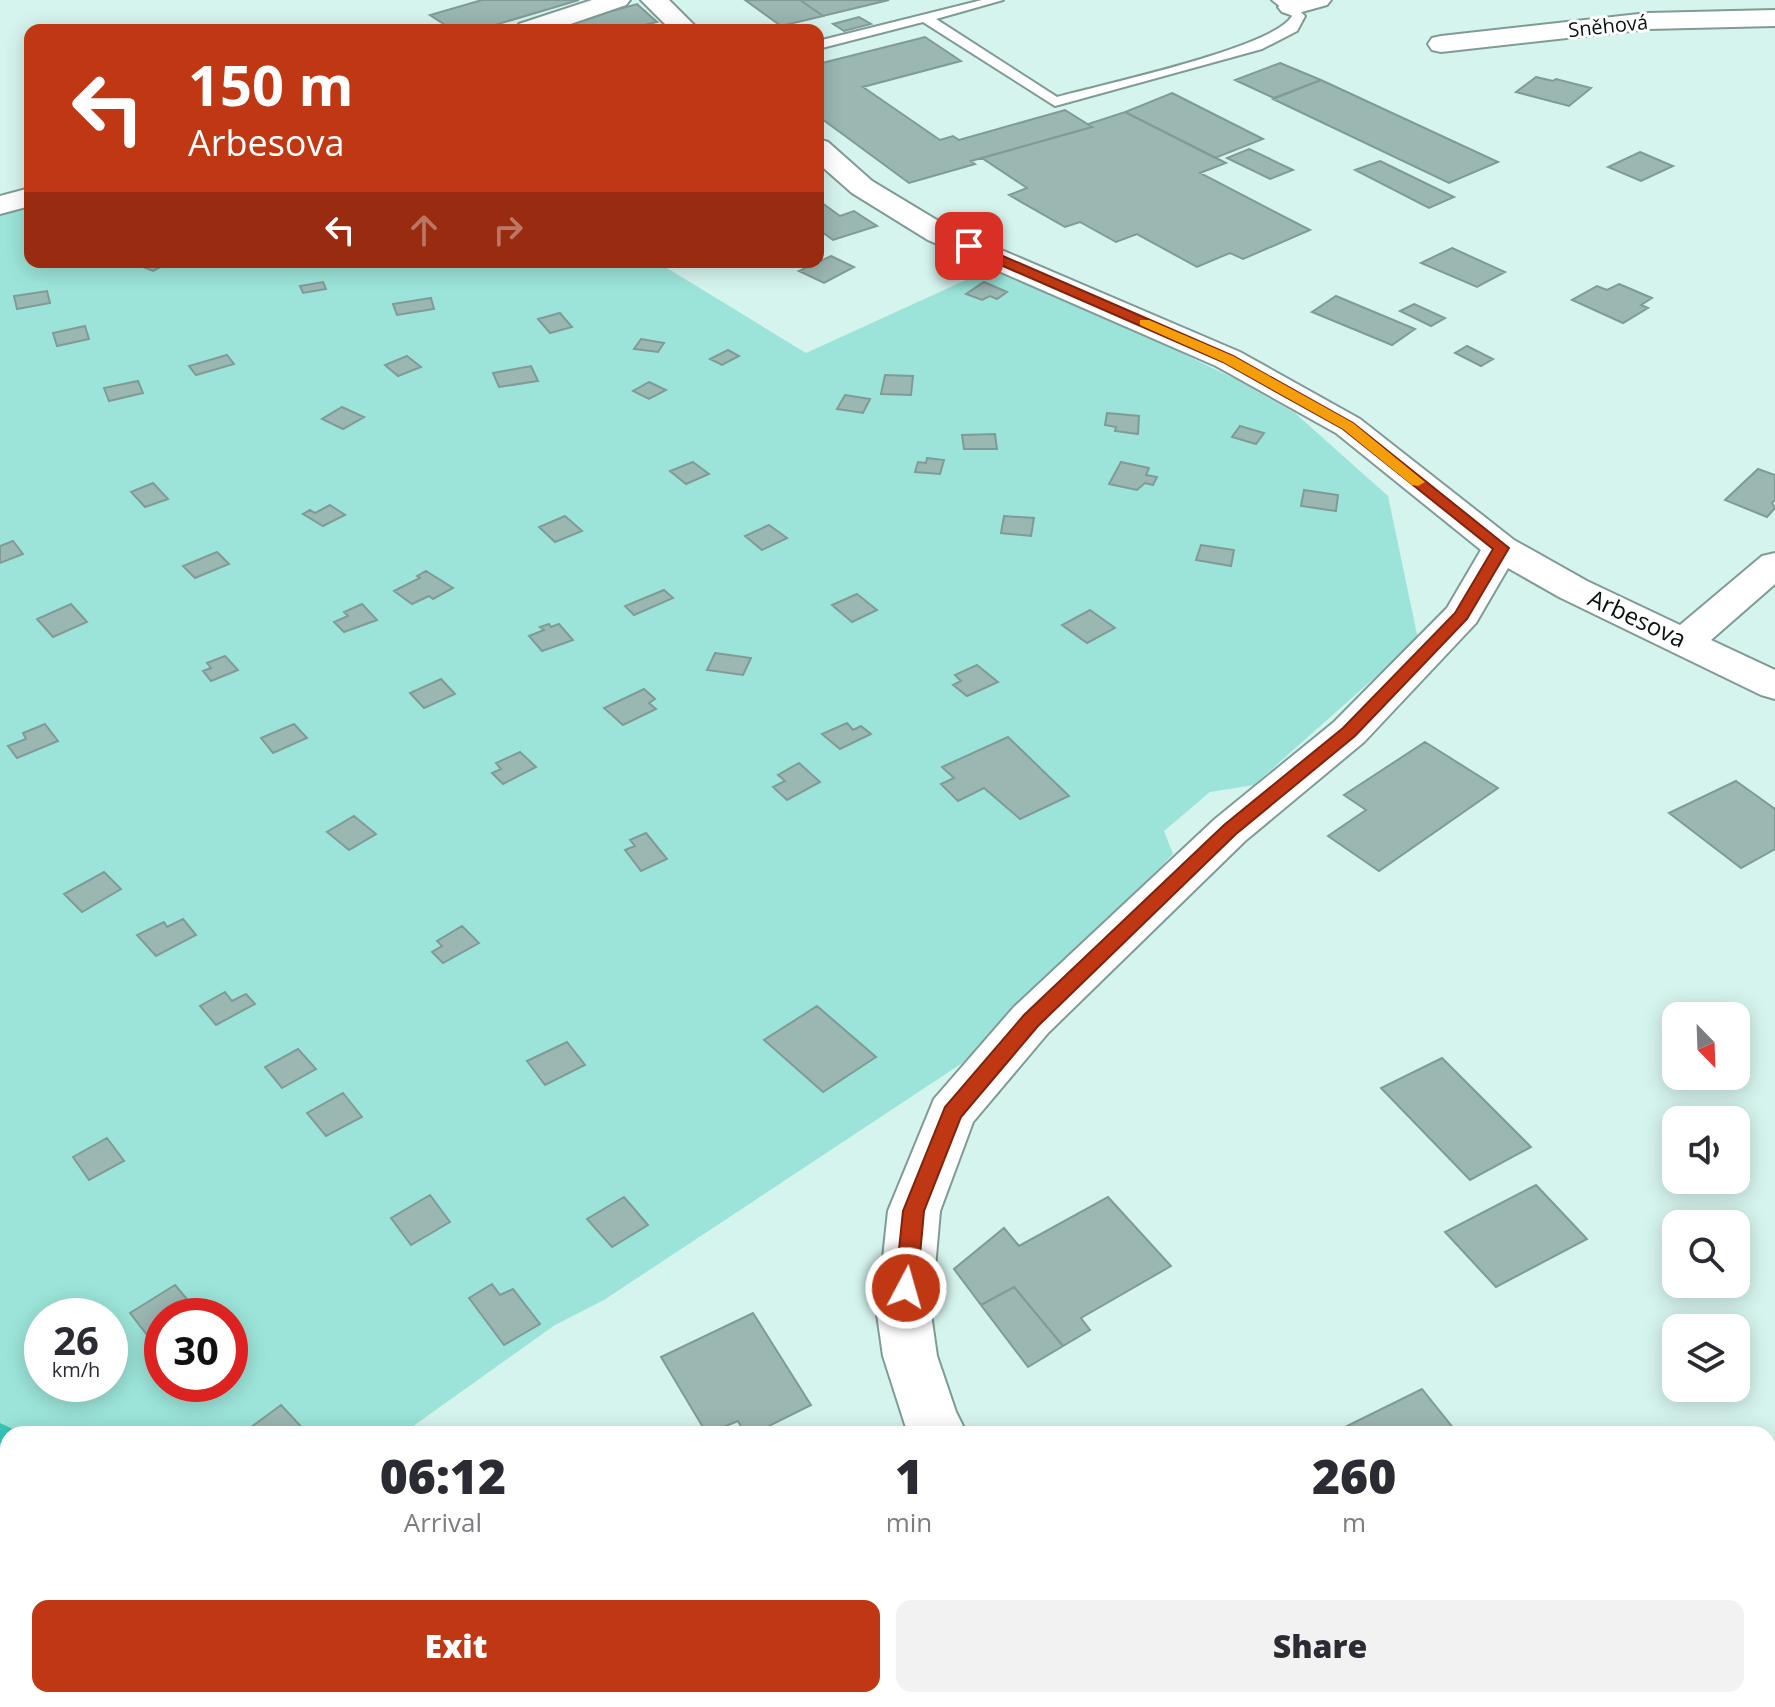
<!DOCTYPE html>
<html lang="en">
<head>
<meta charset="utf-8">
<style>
	body { margin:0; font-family:"Open Sans",sans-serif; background:#f2f2f3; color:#2b2b33; height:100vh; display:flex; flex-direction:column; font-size:30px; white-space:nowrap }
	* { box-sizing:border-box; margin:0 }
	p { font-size:26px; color:#7c7c81 }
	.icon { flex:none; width:44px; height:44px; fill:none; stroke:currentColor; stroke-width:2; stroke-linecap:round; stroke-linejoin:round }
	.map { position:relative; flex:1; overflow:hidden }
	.drawer { position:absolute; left:0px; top:1426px; width:1776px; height:282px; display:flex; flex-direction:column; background:#fff; border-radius:24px 24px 0 0; box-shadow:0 4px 20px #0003 }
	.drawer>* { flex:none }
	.hud { position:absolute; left:24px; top:24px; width:800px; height:244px; border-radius:16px; box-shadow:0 4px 20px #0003; background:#c03714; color:#fff; overflow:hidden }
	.needle { width:52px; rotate:157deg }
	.buttons { position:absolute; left:1662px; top:1002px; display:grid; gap:16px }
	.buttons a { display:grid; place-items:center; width:88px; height:88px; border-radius:16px; background:#fff; box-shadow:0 4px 20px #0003; font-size:40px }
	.speed { position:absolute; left:24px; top:1298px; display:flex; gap:16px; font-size:40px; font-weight:700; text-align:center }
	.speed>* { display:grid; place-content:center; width:104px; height:104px; border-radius:50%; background:#fff; box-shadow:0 4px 20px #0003; line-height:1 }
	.speed small { font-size:20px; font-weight:400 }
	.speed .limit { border:12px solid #d22; background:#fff; color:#111 }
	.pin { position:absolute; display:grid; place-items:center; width:68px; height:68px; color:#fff; margin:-34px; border-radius:16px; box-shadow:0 4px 12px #0006 }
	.me { position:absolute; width:88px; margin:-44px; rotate:6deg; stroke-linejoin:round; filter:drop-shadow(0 0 6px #0008) }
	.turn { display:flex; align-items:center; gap:28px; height:168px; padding:0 32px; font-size:36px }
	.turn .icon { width:104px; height:104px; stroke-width:2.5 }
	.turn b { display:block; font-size:56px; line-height:68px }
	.lanes { display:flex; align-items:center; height:76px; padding:0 32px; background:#0003; justify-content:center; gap:40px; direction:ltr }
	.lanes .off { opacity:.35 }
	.eta { display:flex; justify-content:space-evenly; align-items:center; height:136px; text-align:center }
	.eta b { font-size:48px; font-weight:800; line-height:56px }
	.cta { display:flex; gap:16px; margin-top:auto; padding:16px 32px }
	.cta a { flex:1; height:92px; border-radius:16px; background:#c03714; color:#fff; font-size:32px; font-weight:800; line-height:92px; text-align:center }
	.cta a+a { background:#f2f2f3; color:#2b2b33 }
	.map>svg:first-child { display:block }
</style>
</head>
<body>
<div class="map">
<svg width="1775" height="1707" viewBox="0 0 1775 1707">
	<rect width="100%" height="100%" fill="#d6f4ee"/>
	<!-- green -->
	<path fill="#9ce4d9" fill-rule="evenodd" d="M30,203V262H657L806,353L990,269L1120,323L1237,380L1295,413L1388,496L1418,639L1254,785L1210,792L1164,831L1173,854L982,1050L604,1300L555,1325L402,1434H8V1700H27L17,1707H0V210ZM42,1316H110V1384H42ZM162,1316H230V1384H162Z"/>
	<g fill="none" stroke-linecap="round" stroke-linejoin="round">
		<!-- stream -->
		<path fill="#37c8b8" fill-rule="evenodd" d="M0,1423L15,1430L17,1434H8V1446L0,1443Z
			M255,1700H279L282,1707H258Z"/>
	</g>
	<!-- building -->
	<path fill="#9bb7b2" stroke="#809b97" stroke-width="2" d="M482,0H579L478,30H453L430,15Z
		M745,0H800L823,16L781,26Z
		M800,0H889L823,16Z
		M637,4L657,22L623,30H581L572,22Z
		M859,17L871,24L844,31L833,24Z
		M925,37L961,61L863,87L940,140L953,136L959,140L1065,110L1092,127L971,161L975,164L909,183L818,116V64Z
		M1280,63L1321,80L1274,98L1235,80Z
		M1536,77L1553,81L1556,79L1591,88L1569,106L1516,92Z
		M1321,80L1498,162L1449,183L1273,99Z
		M1172,93L1263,139L1215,158L1125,112Z
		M1125,112L1226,163L1200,173L1310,230L1243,259L1230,253L1197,267L1137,234L1116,242L1080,222L1065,227L1009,195L1027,188L982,158L1092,127L1088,124Z
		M1249,149L1293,170L1270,179L1227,158Z
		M1640,152L1673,166L1641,181L1608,167Z
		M1380,161L1454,197L1429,208L1355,170Z
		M818,200L840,216L854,211L877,226L833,240L818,229Z
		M1452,248L1505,272L1477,287L1421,263Z
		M831,256L854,267L824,283L799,271Z
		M135,262H170L153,271L133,263Z
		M323,282L326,289L303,293L300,286Z
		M984,282L1007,292L997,299L990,296L982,300L966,294Z
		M1619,284L1652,298L1641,305L1648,308L1623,323L1572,300L1597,286L1607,290Z
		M47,291L50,303L17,309L14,296Z
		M1336,296L1415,329L1392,345L1312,312Z
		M431,298L434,309L397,315L393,304Z
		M1414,304L1445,318L1431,326L1400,311Z
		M560,313L572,327L550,333L538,319Z
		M85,326L89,339L57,346L53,333Z
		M641,339L664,343L658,352L634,349Z
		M1467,346L1493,359L1481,366L1455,353Z
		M728,350L739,356L722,365L710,359Z
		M227,355L234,364L196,375L189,366Z
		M407,356L421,367L398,376L385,365Z
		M531,366L538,381L499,387L493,373Z
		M885,375L913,376L911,395L881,394Z
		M138,381L143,393L109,401L104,388Z
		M649,382L666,390L649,399L633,391Z
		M845,395L870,399L863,413L837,409Z
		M342,407L364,417L343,429L322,419Z
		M1107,413L1139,416L1138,434L1115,431L1116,427L1105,425Z
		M1240,426L1264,433L1256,444L1232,437Z
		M995,434L997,449H964L962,435Z
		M927,458L944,460L940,474L915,472L918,462L926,463Z
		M693,462L709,474L686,484L670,471Z
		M1121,462L1149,468L1146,475L1157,477L1153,485L1145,483L1137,490L1109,484Z
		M1758,469L1775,475V500L1772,503L1775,508L1767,517L1725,500Z
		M153,483L168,499L145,507L131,492Z
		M1304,490L1338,495L1336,511L1301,506Z
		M330,505L345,515L323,526L303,514L310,510L315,513Z
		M565,516L582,531L555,542L539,527Z
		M1004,516L1034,518L1031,536L1001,533Z
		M769,525L787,538L762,550L745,536Z
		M13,541L23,554L0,563V546Z
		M1201,545L1234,550L1231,566L1196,560Z
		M217,552L229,564L195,578L183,566Z
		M426,571L453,588L433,599L429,596L412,604L394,591L420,578L417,576Z
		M664,590L673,598L634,615L625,606Z
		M857,594L877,610L852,622L832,605Z
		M71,604L87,622L53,637L37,619Z
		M362,604L377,620L344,632L334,622L348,616L344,612Z
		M1090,610L1115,628L1087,643L1062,625Z
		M549,624L551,627L559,624L573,640L542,651L529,636L544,630L540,627Z
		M715,653L751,658L743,675L707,670Z
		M225,656L238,670L211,681L203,671L211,668L207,663Z
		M977,665L998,682L967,696L953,685L961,681L955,675Z
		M441,679L455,694L424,708L410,693Z
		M644,689L655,699L649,703L656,709L623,725L604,708Z
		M847,723L853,730L861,726L871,734L840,749L822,734Z
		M45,724L58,741L17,758L8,746L26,739L23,733Z
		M294,724L307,738L273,753L261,738Z
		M1008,737L1069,796L1020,819L984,788L958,801L941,784L954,778L942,767Z
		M1425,742L1498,788L1379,871L1328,836L1366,810L1344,795Z
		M520,752L536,767L503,784L492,773L501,769L496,763Z
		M799,763L820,782L787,800L773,787L785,781L778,775Z
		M1736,781L1775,809V849L1741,868L1669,813Z
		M354,816L376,834L349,850L327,832Z
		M646,833L667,859L641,871L625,850L635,846L630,840Z
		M104,872L121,889L82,912L64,894Z
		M183,919L196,935L156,956L137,935L164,922L167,927Z
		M462,926L479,943L443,963L432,952L442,946L437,941Z
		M225,992L232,1001L246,994L255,1004L216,1025L200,1006Z
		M817,1006L876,1057L823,1092L764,1040Z
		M567,1042L585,1065L545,1085L527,1061Z
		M298,1049L316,1069L282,1088L265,1067Z
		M1442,1058L1531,1147L1470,1180L1381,1088Z
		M343,1093L362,1117L326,1136L307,1113Z
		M107,1138L124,1161L89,1180L73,1157Z
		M1536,1185L1587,1239L1496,1287L1445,1232Z
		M430,1195L450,1222L411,1245L391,1218Z
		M624,1197L648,1225L612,1247L587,1219Z
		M1108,1197L1171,1266L1081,1318L1090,1330L1063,1346L1014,1287L981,1305L954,1269L1004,1228L1019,1246Z
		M492,1284L500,1295L513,1289L540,1324L504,1345L469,1298Z
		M175,1285L192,1305L176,1316H162V1325L147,1335L130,1313Z
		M1014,1287L1063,1346L1028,1367L981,1305Z
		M753,1313L811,1405L753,1434H745L738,1421L707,1434L661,1357Z
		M1422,1389L1458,1434H1331Z
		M281,1405L308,1434H242Z
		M8,1603V1651L0,1654V1605Z
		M864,1700H947L946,1704L957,1707H862Z
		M1575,1700H1626L1614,1707H1581Z"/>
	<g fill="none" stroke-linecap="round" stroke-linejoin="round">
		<!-- lane casing -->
		<g stroke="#809b97" stroke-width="4">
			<path id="lane" d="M982,0H1003L936,19L1057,97C1100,85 1274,48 1292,16L1272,0H1288L1305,16L1297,31L1262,49L1055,106L923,22L818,49V41Z"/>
		</g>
		<!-- street casing -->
		<g stroke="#809b97" stroke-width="4">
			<path id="street" d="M592,0H630L626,5L553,30H515L519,24Z
				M641,0H669L699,30H671Z
				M1288,0H1331L1327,5L1291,15L1282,12L1278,7Z
				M1775,10V26L1648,29L1441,52L1432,50L1428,44L1432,38L1441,36L1648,13Z
				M818,139L828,142L872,181L950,228L1240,352L1360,419L1514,540L1587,581L1680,625L1762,556L1775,553V584L1711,640L1775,670V699L1761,695L1559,597L1508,568L1476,623L1364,742L1245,841L1048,1033L973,1122L940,1211L931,1314L937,1356L956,1412L967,1434H908L883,1356L877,1314L888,1211L934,1099L1014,1007L1215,819L1334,722L1447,608L1481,550L1336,433L1216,366L928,240L852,193L818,163Z
				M30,188V206L0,214V196Z
				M1193,1700H1260L1263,1707H1196Z"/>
		</g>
		<!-- lane -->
		<use href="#lane" fill="#fff" fill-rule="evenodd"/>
		<!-- street -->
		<use href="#street" fill="#fff" fill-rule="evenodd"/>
	</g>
	<!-- route -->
	<path fill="#c03714" stroke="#7d240d" stroke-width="2" d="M964,243H973L1233,356L1353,423L1509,548L1467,619L1355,736L1236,834L1038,1026L961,1117L924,1211L917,1288L914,1295L906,1298L898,1295L895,1288L903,1211L945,1107L1024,1015L1224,825L1343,728L1455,613L1493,549L1343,429L1223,362L964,249Z"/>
	<!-- slow -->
	<path fill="#f59e0b" d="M1140,320H1149L1233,356L1353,423L1425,482L1418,486L1412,485L1343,429L1223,362L1140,325Z"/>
	<g text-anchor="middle" stroke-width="6" stroke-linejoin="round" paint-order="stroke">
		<!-- far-street labels -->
		<g font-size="20" fill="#081311" stroke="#fff">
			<text transform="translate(1608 26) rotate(-6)" y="7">Sněhová</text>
		</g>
		<!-- street labels -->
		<g font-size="24" fill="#081311" stroke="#fff">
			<text transform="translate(1637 619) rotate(25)" y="8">Arbesova</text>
		</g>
	</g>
</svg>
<div class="buttons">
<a><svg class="needle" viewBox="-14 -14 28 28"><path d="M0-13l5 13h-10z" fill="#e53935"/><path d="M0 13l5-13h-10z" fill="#7c7c81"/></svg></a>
<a><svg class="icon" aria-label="sound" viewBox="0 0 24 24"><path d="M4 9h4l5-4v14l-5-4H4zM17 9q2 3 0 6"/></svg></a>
<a><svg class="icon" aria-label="search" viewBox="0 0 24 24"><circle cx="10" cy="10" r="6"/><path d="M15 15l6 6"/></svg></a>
<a><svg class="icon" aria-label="layers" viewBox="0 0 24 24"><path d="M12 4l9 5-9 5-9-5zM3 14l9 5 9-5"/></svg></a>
</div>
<div class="speed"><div>26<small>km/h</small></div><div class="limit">30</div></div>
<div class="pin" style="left:969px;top:246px;background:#d93025"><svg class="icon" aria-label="arrive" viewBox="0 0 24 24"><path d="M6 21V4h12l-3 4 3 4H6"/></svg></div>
<svg class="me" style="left:906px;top:1288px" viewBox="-20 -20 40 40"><circle r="17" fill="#c03714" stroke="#fff" stroke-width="3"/><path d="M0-11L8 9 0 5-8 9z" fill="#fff"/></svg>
<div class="hud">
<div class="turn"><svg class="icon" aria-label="left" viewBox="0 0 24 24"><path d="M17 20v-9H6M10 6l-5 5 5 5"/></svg><div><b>150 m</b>Arbesova</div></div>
<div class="lanes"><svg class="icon" aria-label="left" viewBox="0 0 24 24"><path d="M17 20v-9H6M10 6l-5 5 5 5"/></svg><svg class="icon off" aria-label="ahead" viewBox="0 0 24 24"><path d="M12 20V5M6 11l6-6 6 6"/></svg><svg class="icon off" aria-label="right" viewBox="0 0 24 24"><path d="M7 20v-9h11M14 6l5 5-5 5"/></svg></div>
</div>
<section class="drawer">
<div class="eta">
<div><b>06:12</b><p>Arrival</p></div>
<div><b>1</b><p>min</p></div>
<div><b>260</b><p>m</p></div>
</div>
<div class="cta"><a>Exit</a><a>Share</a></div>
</section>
</div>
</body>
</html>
